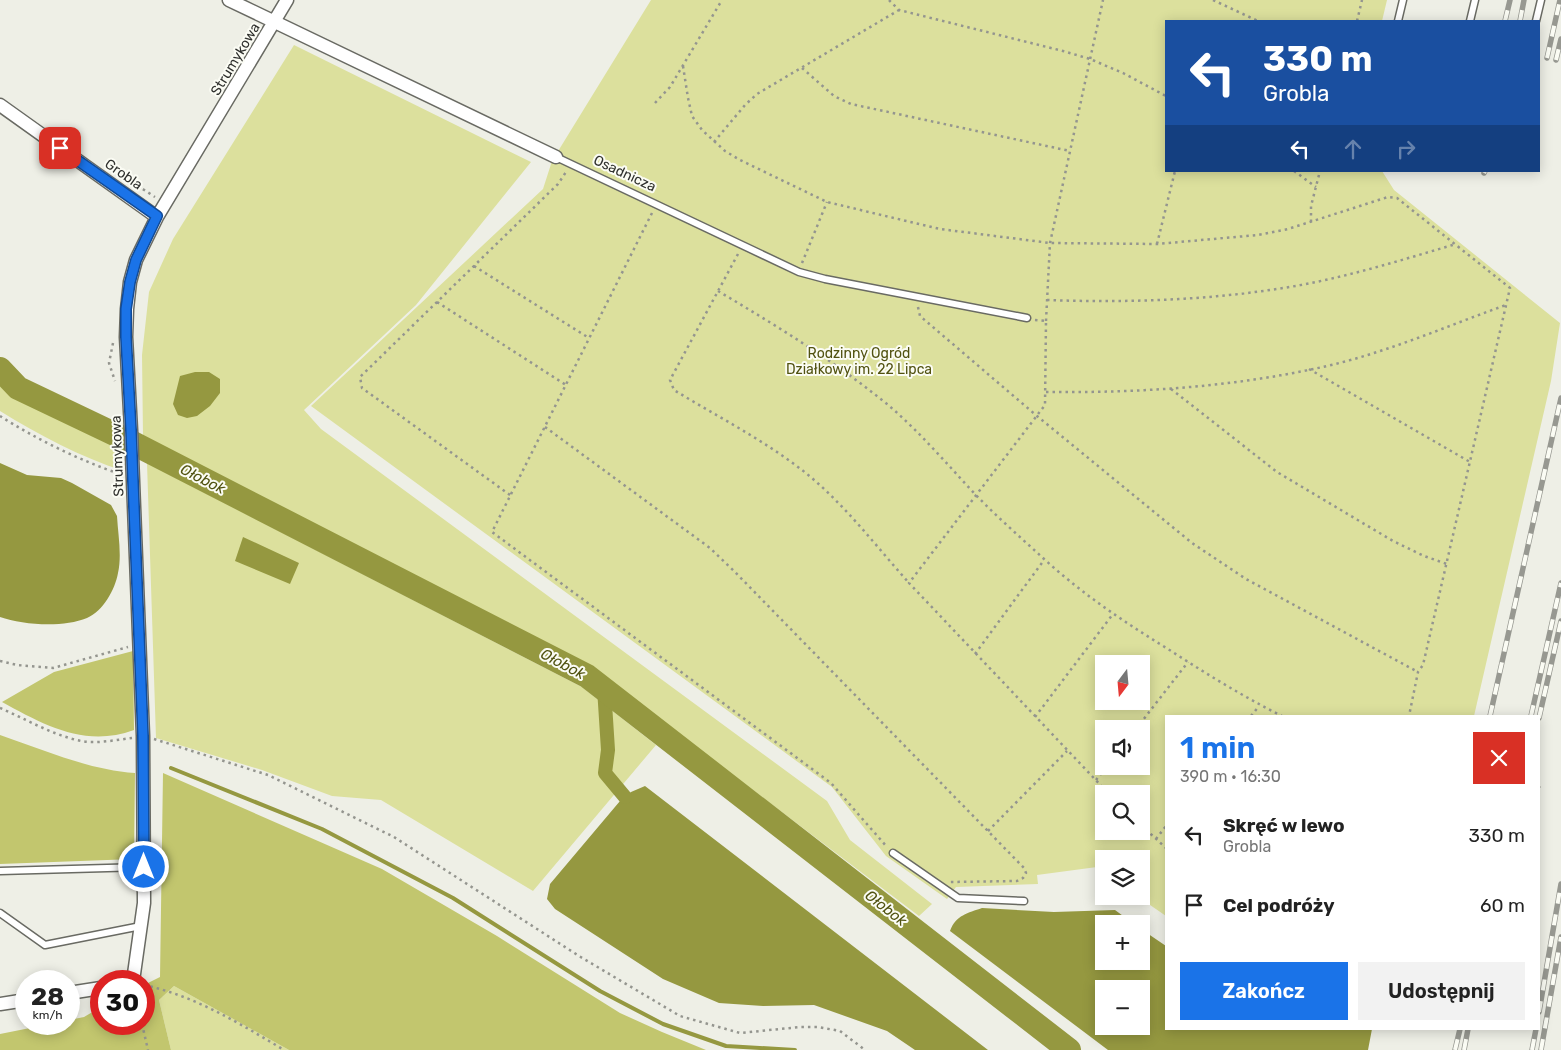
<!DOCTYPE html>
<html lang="pl">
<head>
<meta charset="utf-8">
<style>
	body { margin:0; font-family:Rubik,sans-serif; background:#f2f2f2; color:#222; height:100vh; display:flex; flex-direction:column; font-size:19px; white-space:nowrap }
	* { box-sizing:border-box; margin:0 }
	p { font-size:16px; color:#767676 }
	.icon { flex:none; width:28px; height:28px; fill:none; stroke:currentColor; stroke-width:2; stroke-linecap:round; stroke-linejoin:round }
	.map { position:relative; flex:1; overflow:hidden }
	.panel { position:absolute; left:1165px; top:715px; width:375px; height:315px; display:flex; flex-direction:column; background:#fff; border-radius:0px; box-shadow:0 2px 12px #0003 }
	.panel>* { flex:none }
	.guide { position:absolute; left:1165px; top:20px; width:375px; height:152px; border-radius:0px; box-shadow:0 2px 12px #0003; background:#1a4fa0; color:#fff; overflow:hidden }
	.needle { width:32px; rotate:196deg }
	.tools { position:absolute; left:1095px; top:655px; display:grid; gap:10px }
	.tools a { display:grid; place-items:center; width:55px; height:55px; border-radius:0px; background:#fff; box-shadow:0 2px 12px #0003; font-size:25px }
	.speed { position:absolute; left:15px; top:970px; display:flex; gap:10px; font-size:25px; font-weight:700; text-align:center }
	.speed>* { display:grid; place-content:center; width:65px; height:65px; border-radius:50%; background:#fff; box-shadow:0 2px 12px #0003; line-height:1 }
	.speed small { font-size:12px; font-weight:400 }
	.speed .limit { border:8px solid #d22; background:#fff; color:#111 }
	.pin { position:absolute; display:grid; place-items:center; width:42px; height:42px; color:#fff; margin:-21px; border-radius:10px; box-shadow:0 2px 8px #0006 }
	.me { position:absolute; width:55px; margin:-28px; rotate:0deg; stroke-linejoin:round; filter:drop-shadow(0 0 4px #0008) }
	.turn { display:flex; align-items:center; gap:18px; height:105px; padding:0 15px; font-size:22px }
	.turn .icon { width:65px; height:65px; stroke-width:2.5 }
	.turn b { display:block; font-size:35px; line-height:42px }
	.lanes { display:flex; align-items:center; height:48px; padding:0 15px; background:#0003; justify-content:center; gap:25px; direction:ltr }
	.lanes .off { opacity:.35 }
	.round { display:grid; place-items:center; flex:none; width:52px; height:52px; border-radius:0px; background:#f2f2f2 }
	.overview { display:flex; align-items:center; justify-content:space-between; height:85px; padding:0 15px }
	h1 { font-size:30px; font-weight:600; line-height:38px; color:#1a73e8 }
	.cta { display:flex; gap:10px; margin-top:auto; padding:10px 15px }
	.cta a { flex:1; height:58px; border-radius:0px; background:#1a73e8; color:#fff; font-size:20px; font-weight:600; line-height:58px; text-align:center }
	.cta a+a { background:#f2f2f2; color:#222 }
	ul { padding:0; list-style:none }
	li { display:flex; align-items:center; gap:15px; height:70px; padding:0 15px }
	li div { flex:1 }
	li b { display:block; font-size:19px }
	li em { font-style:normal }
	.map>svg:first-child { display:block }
</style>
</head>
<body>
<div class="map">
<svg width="1561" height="1050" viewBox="0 0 1561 1050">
	<rect width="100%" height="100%" fill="#eeefe6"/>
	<!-- green -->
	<path fill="#dce09d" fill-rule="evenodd" d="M651,0H1387L1382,21H1166V171H1382L1394,190L1560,323L1551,381L1474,716H1166V916L1137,896H1141V859H1104V872L1097,867L1037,875L1038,884L956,887L947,899L886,856L832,787L311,406L543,189L552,161ZM1104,664H1141V701H1104ZM1104,729H1141V766H1104ZM1104,794H1141V831H1104Z
		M294,45L531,162L416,305L304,410L321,429L827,801L850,840L932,904L919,916L584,662L143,436L142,355L149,292L173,239Z
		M0,377L16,394L120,443L124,471C80,457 39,435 0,411Z
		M147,463L582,687L656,745L533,891L381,800L332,796L262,770L156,738Z
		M174,986L289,1050H171L159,1000Z"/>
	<!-- forest -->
	<path fill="#c2c66e" d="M133,651L134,730C85,748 44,725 2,702L54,672Z
		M0,735C44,750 89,770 135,773L134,859L0,864Z
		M163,773L382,869L497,936L620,1013L662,1032L706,1050H289L174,986L159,1000L171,1050H0V1034L50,1024H69V1020L84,1017L101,1007V1024H144V985L160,977Z"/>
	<!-- water -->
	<path fill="#959840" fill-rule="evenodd" d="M195,372H209L220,379V393L210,406L197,416L187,418L178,415L173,404L180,376Z
		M0,463L27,475L61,478L72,483L111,505L117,516C118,534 122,555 118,573C115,590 103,611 87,618C63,628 23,625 0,617Z
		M243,537L299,563L290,584L235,561Z
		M645,786L988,1050H915L887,1031L814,1005L763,1006L719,1003L663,979L555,909L547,899L550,884L620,801L631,792Z
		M982,908L1054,912L1115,910L1134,924H1104V961H1141V929L1166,946V1029H1372L1368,1050H1108L950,931C956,915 968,913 982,908ZM1104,989H1141V1026H1104Z"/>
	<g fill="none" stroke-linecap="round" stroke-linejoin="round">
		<!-- stream -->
		<path stroke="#959840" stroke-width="4" d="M171,768L322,829L453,898L600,991L663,1024L726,1046L795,1050"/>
		<!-- canal -->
		<path stroke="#959840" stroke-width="14" d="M604,688L608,750L605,773L625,797"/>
		<!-- river -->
		<path stroke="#959840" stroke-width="24" d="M0,369L18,388L127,440L587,676L1069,1050"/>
		<!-- lane casing -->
		<g stroke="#696a63" stroke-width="9">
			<path id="lane" d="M1398,21L1403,0
				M1470,21L1475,0
				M1536,21L1541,0
				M556,157L799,272L825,279L1027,318
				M893,853L958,898L1024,901
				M0,871L143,867
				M0,913L45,945L141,926"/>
		</g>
		<!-- street casing -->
		<g stroke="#696a63" stroke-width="15">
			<path id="street" d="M229,0L556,157
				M0,105L157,217
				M133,981L144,903L143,736L131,430L126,337L127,309L130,282L136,260L157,217L287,0
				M69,993L101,988
				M0,1004L26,1000"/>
		</g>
		<!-- path -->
		<path stroke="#94958f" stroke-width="2.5" stroke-dasharray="2.5 4" stroke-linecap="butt" d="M889,0L899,10L1063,51L1090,59L1123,73L1166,96
			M1213,0L1258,21
			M1357,21L1362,0
			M683,66L688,98L692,116L702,130L725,151L740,160L827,202L940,229L1050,243L1157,244L1258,235L1288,229L1388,197L1397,198L1510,288L1423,665L1418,672L1409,716
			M802,68L834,96L851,104L1070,151
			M655,103L670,87L722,0
			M714,142L745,105L757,94L899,10
			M1294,171L1316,187
			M132,182L155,197
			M652,213L492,532L831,783L887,847
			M1311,222V206L1320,171
			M1157,244L1175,171
			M738,254L670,380L674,390C718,417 766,441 807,474C845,505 876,546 909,583
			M802,263L827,202
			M474,266L589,338
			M718,291C777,326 834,361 887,404C919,431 946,463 974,493C996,516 1020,537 1043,558C1081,593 1124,622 1168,649C1205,673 1242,696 1282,716
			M1047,300C1133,303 1217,300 1301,285C1354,275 1405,259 1456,244
			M437,302L566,385
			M918,307L920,316L1037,416L1192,543L1246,579L1418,672
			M1035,320L1046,321L1045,405L909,583L1109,794
			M1046,321L1050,243L1103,0
			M113,343L109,363L115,381
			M1309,369L1470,462
			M1171,389L1277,472L1393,541L1424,556L1447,564
			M1046,392C1140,393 1235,387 1327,366C1388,352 1447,326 1506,305
			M0,416C34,438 81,461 120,474
			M545,427L710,548L734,571L1024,868L1026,873L1023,878L1017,881L950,882
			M510,495L362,388L360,377L558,184L566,172
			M975,654L1044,560
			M0,661L17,665L53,668L128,647
			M0,708C26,719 52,735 81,741C97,744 115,740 132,738
			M1251,716L1259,706
			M1035,717L1113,614
			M1136,729L1188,662
			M154,739L268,775L394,837L579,956L680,1016L740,1033L800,1027H818L840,1031L865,1050
			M1096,780L1107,766
			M1539,787L1540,788
			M1141,825L1166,848
			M988,831L1067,751
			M1156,839L1166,826
			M144,985C195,996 239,1023 284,1050
			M142,1024L148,1050"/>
		<!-- lane -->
		<use href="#lane" stroke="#fff" stroke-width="6"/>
		<!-- street -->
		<use href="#street" stroke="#fff" stroke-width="12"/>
		<!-- rail casing -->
		<g stroke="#979891" stroke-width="5.5">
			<path id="rail" d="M1505,21L1510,0
				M1520,21L1524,0
				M1547,58L1560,0
				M1556,60L1561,39
				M1484,173L1485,171
				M1490,716L1561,398
				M1531,716L1561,583
				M1539,718L1561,621
				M1539,1012L1561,884
				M1455,1050L1460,1029
				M1464,1050L1468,1029
				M1532,1050L1536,1029
				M1541,1050L1561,937"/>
		</g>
		<!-- rail -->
		<use href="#rail" stroke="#fbfcf4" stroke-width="4" stroke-dasharray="11" stroke-linecap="butt"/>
	</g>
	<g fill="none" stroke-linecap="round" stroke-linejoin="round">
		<!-- route casing -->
		<g stroke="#114b97" stroke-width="12">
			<path id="route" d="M60,148L157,216L136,260L130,282L126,309V337L131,430L143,736L144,867"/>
		</g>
		<!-- route -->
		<use href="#route" stroke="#1a73e8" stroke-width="9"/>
	</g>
	<g text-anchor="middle" stroke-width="4" stroke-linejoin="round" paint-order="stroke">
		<!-- street labels -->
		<g font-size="14" fill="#2f302d" stroke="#fbfcf4">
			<text transform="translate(235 59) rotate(-59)" y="5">Strumykowa</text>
			<text transform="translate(625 173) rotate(25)" y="5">Osadnicza</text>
			<text transform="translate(124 174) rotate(35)" y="5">Grobla</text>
			<text transform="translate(117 456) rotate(-92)" y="5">Strumykowa</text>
		</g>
		<!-- park labels -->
		<g font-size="14" fill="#515210" stroke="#fbfcf4">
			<text x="859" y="358">Rodzinny Ogród<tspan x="859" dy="16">Działkowy im. 22 Lipca</tspan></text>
		</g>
		<!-- water labels -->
		<g font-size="15" font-style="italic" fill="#515311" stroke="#fbfcf4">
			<text transform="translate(203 479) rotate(27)" y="5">Ołobok</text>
			<text transform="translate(563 664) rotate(28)" y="5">Ołobok</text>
			<text transform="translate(886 908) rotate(38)" y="5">Ołobok</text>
		</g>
	</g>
</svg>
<div class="tools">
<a><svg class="needle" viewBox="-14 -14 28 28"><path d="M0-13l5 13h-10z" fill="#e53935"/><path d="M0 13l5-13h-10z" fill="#767676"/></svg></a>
<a><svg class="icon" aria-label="sound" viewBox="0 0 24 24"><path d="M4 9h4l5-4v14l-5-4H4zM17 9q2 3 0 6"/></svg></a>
<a><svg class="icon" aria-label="search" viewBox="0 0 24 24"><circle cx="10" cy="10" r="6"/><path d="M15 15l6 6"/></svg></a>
<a><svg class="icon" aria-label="layers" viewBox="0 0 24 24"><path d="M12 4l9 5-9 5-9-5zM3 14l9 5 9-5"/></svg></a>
<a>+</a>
<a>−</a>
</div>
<div class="speed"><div>28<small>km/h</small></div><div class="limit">30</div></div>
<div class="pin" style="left:60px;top:148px;background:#d93025"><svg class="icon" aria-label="arrive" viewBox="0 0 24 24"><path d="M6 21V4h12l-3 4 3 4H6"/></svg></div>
<svg class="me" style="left:144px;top:867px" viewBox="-20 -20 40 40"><circle r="17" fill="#1a73e8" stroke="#fff" stroke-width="3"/><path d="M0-11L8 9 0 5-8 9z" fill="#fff"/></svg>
<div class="guide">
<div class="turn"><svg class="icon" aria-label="left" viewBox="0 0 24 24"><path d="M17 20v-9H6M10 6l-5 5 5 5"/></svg><div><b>330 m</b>Grobla</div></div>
<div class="lanes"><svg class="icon" aria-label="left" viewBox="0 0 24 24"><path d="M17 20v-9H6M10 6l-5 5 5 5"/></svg><svg class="icon off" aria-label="ahead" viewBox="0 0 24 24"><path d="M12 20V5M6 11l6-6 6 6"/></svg><svg class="icon off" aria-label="right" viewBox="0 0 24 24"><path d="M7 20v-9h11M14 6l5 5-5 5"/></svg></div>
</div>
<section class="panel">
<div class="overview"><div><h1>1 min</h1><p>390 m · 16:30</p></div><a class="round" style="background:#d93025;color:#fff"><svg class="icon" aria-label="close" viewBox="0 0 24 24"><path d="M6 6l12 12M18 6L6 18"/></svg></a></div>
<ul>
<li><svg class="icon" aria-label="left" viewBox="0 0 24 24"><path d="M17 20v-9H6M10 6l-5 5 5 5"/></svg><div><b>Skręć w lewo</b><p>Grobla</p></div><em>330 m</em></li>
<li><svg class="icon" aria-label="arrive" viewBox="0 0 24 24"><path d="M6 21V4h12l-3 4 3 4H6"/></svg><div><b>Cel podróży</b></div><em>60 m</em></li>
</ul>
<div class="cta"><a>Zakończ</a><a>Udostępnij</a></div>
</section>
</div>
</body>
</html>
